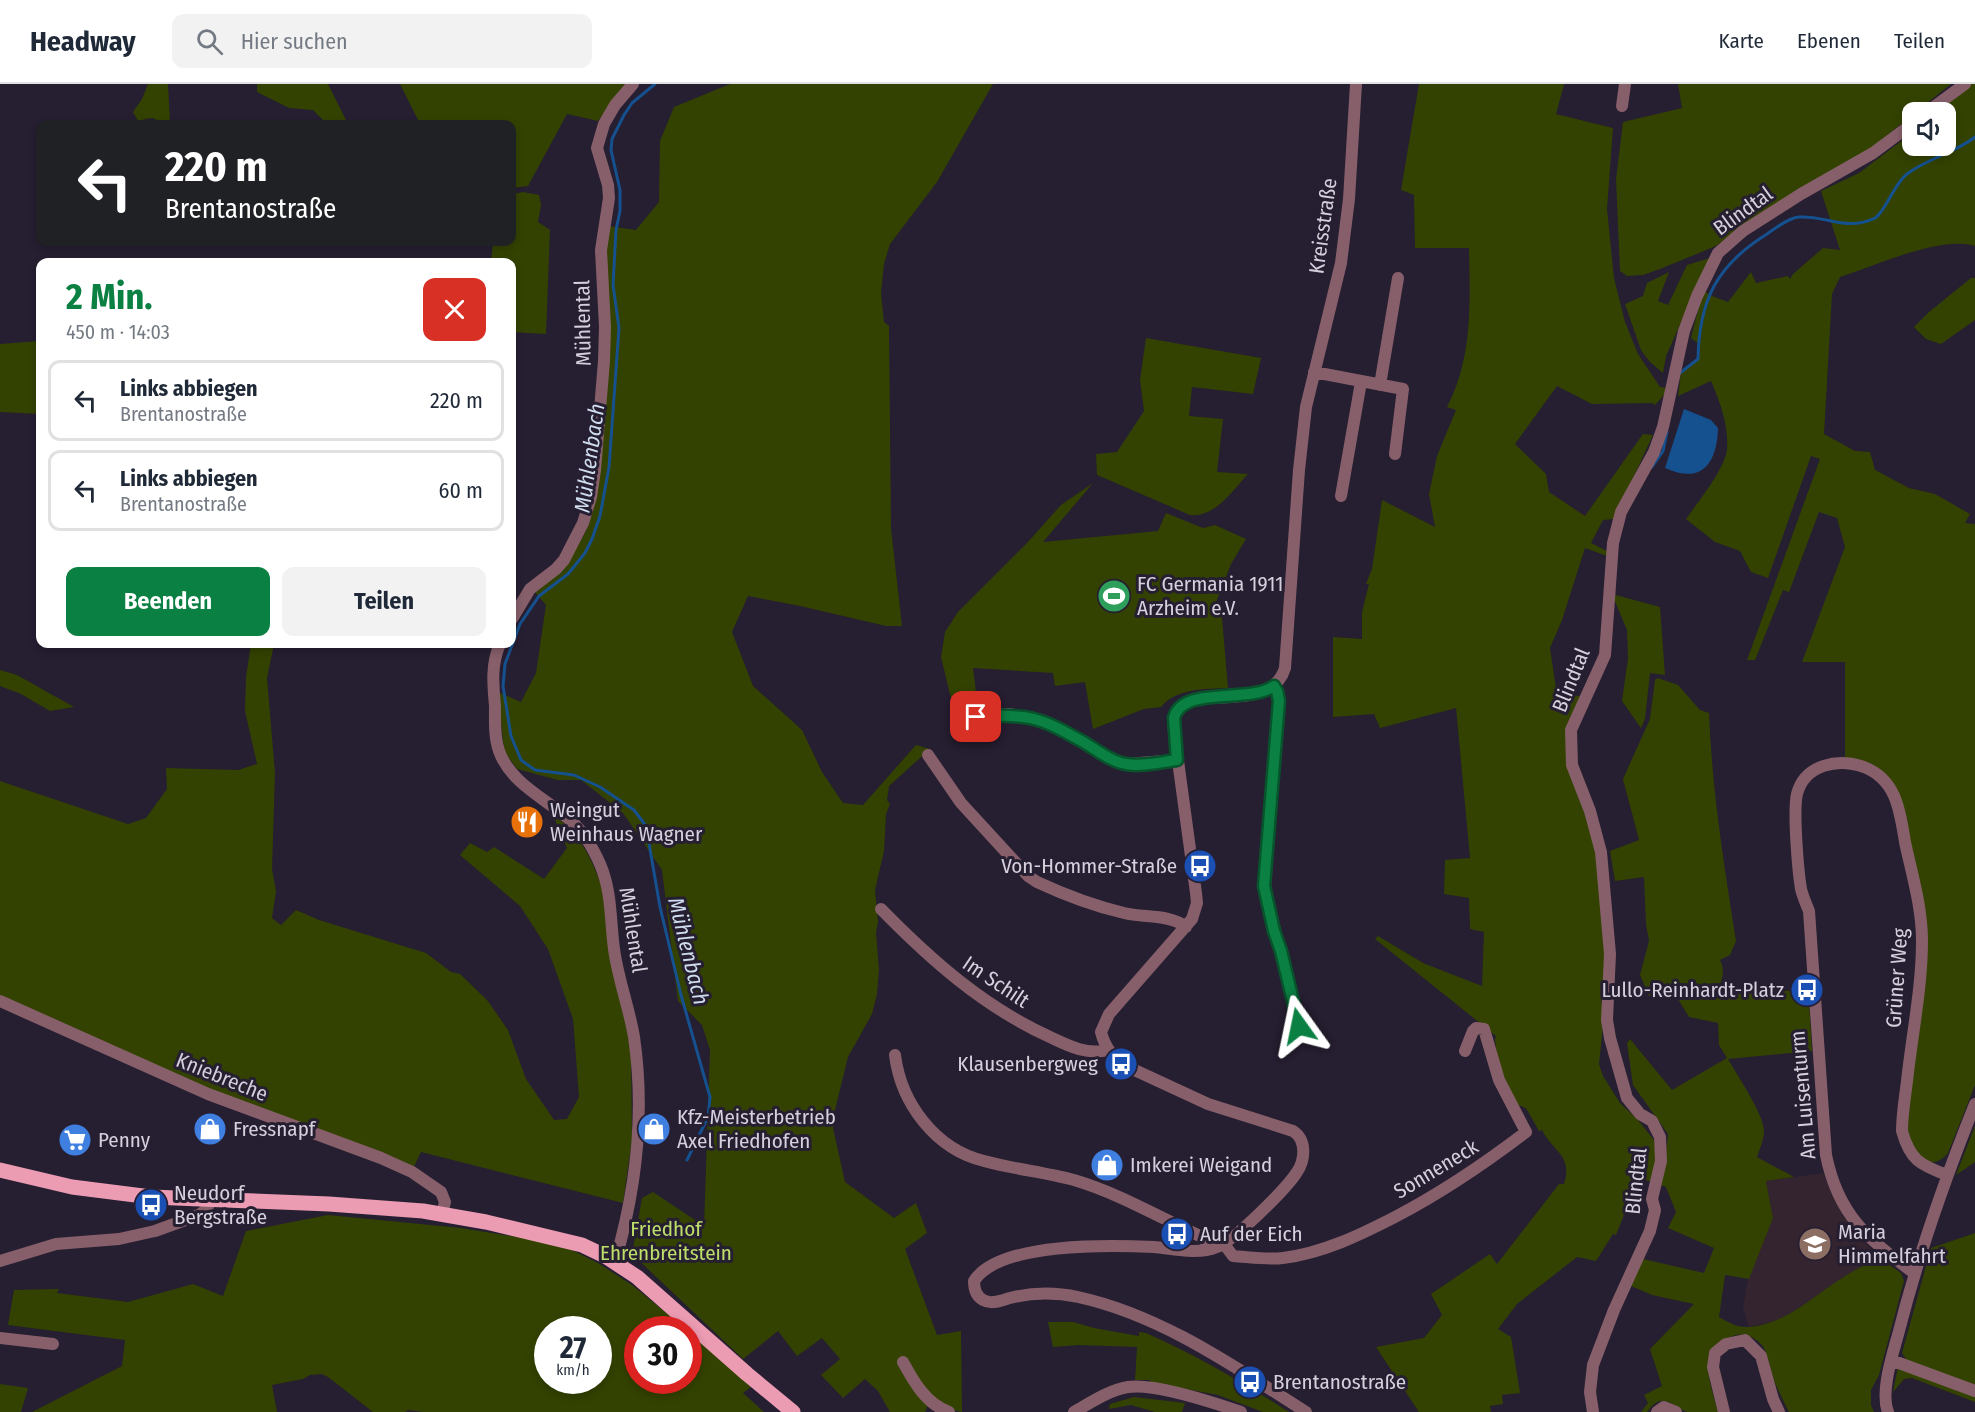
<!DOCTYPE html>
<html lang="de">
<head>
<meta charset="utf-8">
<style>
	body { margin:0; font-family:"Fira Sans Condensed",sans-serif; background:#f2f2f3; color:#1f2937; height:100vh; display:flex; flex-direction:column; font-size:22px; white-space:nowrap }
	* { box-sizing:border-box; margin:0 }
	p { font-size:20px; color:#747a83 }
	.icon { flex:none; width:33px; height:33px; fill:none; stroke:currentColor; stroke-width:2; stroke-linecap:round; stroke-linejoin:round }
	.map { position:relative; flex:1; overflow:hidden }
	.side { position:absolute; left:36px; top:174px; width:480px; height:390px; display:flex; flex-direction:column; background:#fff; border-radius:12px; box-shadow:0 3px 9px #0003 }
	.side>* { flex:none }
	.banner { position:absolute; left:36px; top:36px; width:480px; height:126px; border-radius:12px; box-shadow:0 3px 9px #0003; background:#202124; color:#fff; overflow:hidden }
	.buttons { position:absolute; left:1902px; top:18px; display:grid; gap:12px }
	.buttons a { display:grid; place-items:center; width:54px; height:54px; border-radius:12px; background:#fff; box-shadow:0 3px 9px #0003; font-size:30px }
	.speed { position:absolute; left:534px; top:1232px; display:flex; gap:12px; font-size:30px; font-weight:700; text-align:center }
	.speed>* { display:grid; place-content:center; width:78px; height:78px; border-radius:50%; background:#fff; box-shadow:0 3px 9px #0003; line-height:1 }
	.speed small { font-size:15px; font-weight:400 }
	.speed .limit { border:9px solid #d22; background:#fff; color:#111 }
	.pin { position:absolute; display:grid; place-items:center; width:51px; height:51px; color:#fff; margin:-26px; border-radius:12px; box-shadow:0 3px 9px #0006 }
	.me { position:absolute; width:66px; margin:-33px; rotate:348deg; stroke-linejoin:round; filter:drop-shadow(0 0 4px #0008) }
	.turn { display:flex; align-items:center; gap:21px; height:126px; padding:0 30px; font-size:27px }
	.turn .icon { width:78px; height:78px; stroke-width:2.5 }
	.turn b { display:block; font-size:42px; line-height:51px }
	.round { display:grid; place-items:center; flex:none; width:63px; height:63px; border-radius:12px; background:#f2f2f3 }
	.summary { display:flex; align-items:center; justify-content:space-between; height:102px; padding:0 30px }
	h1 { font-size:36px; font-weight:700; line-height:45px; color:#0b8043 }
	.button { display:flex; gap:12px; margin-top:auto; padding:12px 30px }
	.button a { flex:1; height:69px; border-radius:12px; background:#0b8043; color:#fff; font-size:24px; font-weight:700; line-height:69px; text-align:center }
	.button a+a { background:#f2f2f3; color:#1f2937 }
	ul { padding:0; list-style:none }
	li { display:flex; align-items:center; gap:18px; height:81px; margin:0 12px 9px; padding:0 18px; border:3px solid #e0e1e3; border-radius:12px }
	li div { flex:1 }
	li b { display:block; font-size:22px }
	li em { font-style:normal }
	header { display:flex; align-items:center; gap:36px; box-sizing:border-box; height:84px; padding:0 30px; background:#fff; border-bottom:2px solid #e0e1e3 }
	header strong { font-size:28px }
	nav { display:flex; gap:33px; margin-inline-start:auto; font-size:21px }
	.search { width:420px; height:54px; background:#f2f2f3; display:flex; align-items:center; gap:15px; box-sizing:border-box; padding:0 21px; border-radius:12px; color:#747a83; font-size:22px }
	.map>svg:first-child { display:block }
</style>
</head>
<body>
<header>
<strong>Headway</strong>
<div class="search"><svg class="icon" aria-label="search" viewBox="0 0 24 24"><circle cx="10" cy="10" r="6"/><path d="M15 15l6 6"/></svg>Hier suchen</div>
<nav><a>Karte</a><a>Ebenen</a><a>Teilen</a></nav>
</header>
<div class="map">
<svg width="1975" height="1328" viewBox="0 0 1975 1328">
	<rect width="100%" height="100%" fill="#261e31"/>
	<!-- education -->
	<path fill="#332430" d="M1823,1089L1834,1114L1845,1134L1879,1174L1843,1193L1798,1225L1775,1237L1749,1243L1743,1225L1747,1199L1773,1134L1766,1097Z"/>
	<!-- green -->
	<path fill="#334200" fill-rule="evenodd" d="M148,0H168L170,40H161C154,31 148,35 138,37L133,28L142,15Z
		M257,0H328L348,40H327L313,26L289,24L257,8Z
		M400,0H628L621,7L598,37L567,30L528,102L512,104V40H420Z
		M730,0H993L937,98L890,160L884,180L881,209L884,238L889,242L891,444L902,542H886L800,522L748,512L732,548L753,602L802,646L822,688L843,719L863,721L916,661L930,665L889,702L887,716L890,720L886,730L884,767L875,806L878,838L876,849L879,886L877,910L872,930L848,973L834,1030L833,1044L845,1098L894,1134L916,1119L927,1149L905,1165L937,1251L961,1247L962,1328L928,1321L925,1328H890L878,1307L865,1295L843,1314L821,1291L840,1275L822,1254L797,1272L778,1247L743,1275L632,1170L642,1114L653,1108L704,1142L710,966L702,941L678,917L662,786L623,729L581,696H558L517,685L504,667L498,608L521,618L536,589L546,521L533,506C564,479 583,466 593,425L604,173L608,142L636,146L659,118L660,57L674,23Z
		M1419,0H1564L1556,30L1613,44L1607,125L1614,194L1625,238L1638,270L1660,303L1666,304L1665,310L1655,321L1652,319L1592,320L1557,302L1515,360L1546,390L1549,408L1585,432L1643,350L1653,351L1614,435L1603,436L1591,459L1607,467V472L1585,464L1562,536L1550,564L1557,611L1582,612L1569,649L1592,742L1600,801L1607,882L1601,919L1605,923L1599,980L1603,992L1620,1019L1638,1036L1654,1056L1657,1068L1651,1098L1639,1093L1616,1151L1613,1150L1596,1177L1577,1173L1517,1220L1498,1245L1511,1253L1520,1309L1502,1311L1503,1320L1490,1322L1491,1328H1419L1376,1263L1424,1254L1442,1231L1431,1210L1490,1170L1497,1180L1559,1100H1564C1573,1071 1553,1068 1542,1046L1539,1047L1526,1024L1516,1020L1498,981L1495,956L1496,952L1375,855L1378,852L1423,879L1482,902L1484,848L1470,845L1469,814L1444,810L1445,776L1470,774L1456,624L1380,644L1374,630L1333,633V553L1362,555V528L1369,500H1366L1372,485L1382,416L1435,443L1429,410L1437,372L1456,326L1447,323C1473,273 1470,219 1469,164H1415L1414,111L1401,106Z
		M1678,0H1951L1916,28H1912V31L1873,63L1741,143L1716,162L1660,185L1643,191L1627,192L1620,187L1616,95L1623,38L1682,24Z
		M1970,0H1975V162C1941,151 1875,182 1840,193L1832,210L1824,350L1855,367L1870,368L1875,386L1909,404L1935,410L1970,430L1965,439L1975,440V1001L1948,1069C1926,1094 1911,1063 1907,1043L1926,876L1907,737L1879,685L1870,679L1845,673V578H1802L1845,463L1837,434L1819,428L1789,508L1783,506L1755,576H1747L1820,375L1811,372L1768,494L1751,488L1740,467L1715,458L1686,435C1698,418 1724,386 1727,366C1729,342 1720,318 1711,297L1678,312L1681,289L1699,275L1700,261L1691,254L1703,206L1712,212L1728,218L1751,188L1756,199L1788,192L1790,195L1793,190L1823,164L1840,166L1821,107L1859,89L1912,49V62H1946V28H1937Z
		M523,108L539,111L541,121L538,138L550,146L546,250L512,248V178H491L493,158H512V110Z
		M1710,174L1666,272L1663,289L1649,277L1641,266L1625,220L1643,212L1647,199L1669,188L1658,217L1668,221L1687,181Z
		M1971,194H1975V236L1941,260L1926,255L1914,243L1929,228Z
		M1146,254L1261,274L1253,310L1192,303L1189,332L1223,335L1217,388L1248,390C1233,406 1215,434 1190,431L1097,391L1096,370L1117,368L1144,327L1140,296Z
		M40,257V330L0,328V260Z
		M1093,399L1043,458L1158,447L1166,429L1203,444L1215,441L1246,455L1231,480L1215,521L1221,522L1228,604C1206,605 1176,604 1161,623L1144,625L1093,645L1085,598L1055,602L1053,589L973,584L977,616H968L964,634L957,639L941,573L945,548L958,528L1027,459L1061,421Z
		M1612,510L1660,523L1665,591L1650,589L1645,635L1641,644L1622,617L1628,574L1627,546Z
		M251,560H274L267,594L275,689L272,785L276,807L272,834L281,841L296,826L319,836L426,869L451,888L460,890L487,916L508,946L526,995L554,1036L567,1035L579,1013L573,935L548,865L520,822L460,771L470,759L487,768L494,763L544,795L567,764L553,731C578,748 591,772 601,801L631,969L632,1055L623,1119L421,1068L412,1087L208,1005L0,912V697L128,740L146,734L167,705L166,684L238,686L257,680L245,627L246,593Z
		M0,586L17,591L74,623L50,627L21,610L0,602Z
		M1658,594L1678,601L1700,626L1709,629C1712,706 1724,781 1736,857L1730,871L1720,876C1726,888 1722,898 1715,909L1724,906L1721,911L1800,906V908L1806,909V917H1809L1812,967L1728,975C1737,991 1763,1029 1764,1046C1764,1056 1760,1064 1757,1073L1794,1093L1766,1097L1773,1134L1749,1195L1725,1191L1719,1233C1728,1238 1738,1244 1749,1243C1786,1240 1813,1212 1842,1194C1854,1186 1867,1180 1879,1174L1901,1189L1904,1197L1879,1291L1871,1306V1321L1874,1328H1789C1783,1317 1778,1306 1773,1294C1770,1284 1768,1268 1761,1260C1754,1253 1745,1249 1736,1251C1694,1262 1710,1298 1718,1328C1709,1328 1697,1328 1688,1328C1674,1325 1664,1304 1647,1328H1641L1648,1319L1644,1311L1662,1302L1650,1265L1694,1220L1652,1211L1631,1202L1643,1175L1704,1189L1714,1164L1668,1144L1676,1128L1666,1103L1658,1100L1665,1078L1668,1050L1633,1001L1627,959L1630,955L1672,1006L1727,974L1719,961L1718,939L1689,933L1672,905L1649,912L1640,891L1649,857L1646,840L1644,793L1615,797L1610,767L1639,756L1623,695L1650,635L1655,596Z
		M1975,1042V1078L1956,1091Z
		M328,1131L461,1144L560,1160L598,1179L632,1201L686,1245H638V1296H688L689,1247L751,1303L743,1309L764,1328H424L408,1326L405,1328H373L328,1293L322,1290L310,1291L303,1295L272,1301L277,1328H32L122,1282L125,1256L8,1241L14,1206L59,1205L57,1209L128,1218L193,1200L223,1212L246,1147ZM548,1245H598V1296H548Z
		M1975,1149V1304L1908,1278L1902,1269L1931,1164Z
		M1048,1238H1073L1094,1244L1139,1252V1248L1146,1249C1196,1271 1242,1298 1289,1328H1263L1218,1311L1150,1298V1296H1135L1137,1263L1079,1261L1053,1263Z
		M1898,1283L1975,1311V1318L1912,1294L1904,1295L1893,1308Z
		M0,1300L28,1304L21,1328H0Z
		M1134,1313L1185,1319L1182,1328H1155L1131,1321L1109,1325L1110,1320Z"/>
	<!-- water -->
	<path fill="#15518f" d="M1684,325L1711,336L1718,344C1717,379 1702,401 1665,384Z"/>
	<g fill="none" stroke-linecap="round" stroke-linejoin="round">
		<!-- stream -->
		<path stroke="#15518f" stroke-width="3" d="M655,0L632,19L624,31L612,55L611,66L620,106V127L616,146L613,201L619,244L609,383L600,432L592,455L585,469L568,490L539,512L520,540L505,580L503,602L511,652L521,676L535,686L574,691L600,703L634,726L646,742L660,823L681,911L710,1013L708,1033L687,1076
			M1680,289L1698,275C1699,216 1717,181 1767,150C1776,144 1788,134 1799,133C1825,131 1847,148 1875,134C1885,128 1894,100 1907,90C1928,74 1955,69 1975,53
			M1652,383L1663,367L1667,348"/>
		<!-- minor -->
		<path stroke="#865f6a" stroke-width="12" d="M1622,22L1625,0
			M1927,28L1965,0
			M1314,288L1403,305L1395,370
			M1380,301L1398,194
			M1341,412L1361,298
			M512,535L530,505L556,485L564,476L583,439L591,413L595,386L604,277L605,243L601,166L609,114L608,101L597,64L604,40L615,21L633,0
			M500,560C491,580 493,600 495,622C495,637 494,653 499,667C511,700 545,714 570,736C583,747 593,764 600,780C612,808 610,835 614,865C618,895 629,923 634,953C645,1028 636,1106 615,1178
			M1274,602L1279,617L1265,802L1274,847L1281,867L1299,942
			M976,633L1009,630L1044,637L1118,678L1126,680L1177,676
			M928,671L961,719L1028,792L1037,798C1065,811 1094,822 1124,829C1144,834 1170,830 1186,843
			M881,825C932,877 984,923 1050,953C1069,962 1086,971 1108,966
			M0,917L208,1010L381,1074L412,1088L441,1108L445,1118L442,1130
			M895,971C901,1019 935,1065 984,1077C1013,1085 1044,1088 1074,1096C1118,1109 1159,1133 1200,1152L1210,1161L1212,1165
			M1224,1160L1233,1172C1249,1173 1266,1176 1283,1174C1323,1169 1360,1151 1395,1133C1443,1108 1484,1080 1526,1048L1499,996L1484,945L1476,944L1473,947L1465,967
			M0,1177L56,1160L119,1155L155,1147L199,1131L207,1125L210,1116
			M1914,1189C1867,1154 1838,1131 1826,1071L1809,827C1806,820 1803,813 1801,805C1798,787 1793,727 1797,710C1805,680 1838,674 1864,683C1897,696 1900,728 1905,758C1912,791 1922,823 1922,857C1922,903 1912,951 1907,997C1905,1014 1902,1030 1902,1047C1910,1076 1920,1081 1947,1091
			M0,1254L53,1260
			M1891,1276L1975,1307
			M903,1278C914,1298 926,1320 949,1328
			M1074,1328C1090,1319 1109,1306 1128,1303C1154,1299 1215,1319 1241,1328
			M1306,1328C1235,1283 1161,1231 1078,1213C1055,1208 1033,1208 1010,1214C1002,1216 992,1221 983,1216C976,1212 974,1204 974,1197C999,1158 1111,1161 1154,1163C1174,1165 1198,1171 1217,1163C1234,1157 1287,1104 1297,1088C1305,1076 1307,1056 1293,1047L1208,1020L1128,983C1113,975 1105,964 1101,948L1109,930L1192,835L1197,819L1196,809L1173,640C1175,627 1180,621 1193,616C1223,610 1274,621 1285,584L1299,386L1306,323L1341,179L1349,115L1356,0
			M1593,1328L1590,1308L1593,1281L1614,1226L1650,1147L1655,1126L1652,1115L1661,1077L1660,1053L1652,1037L1640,1030L1627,1014L1610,954L1607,936L1610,870L1601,768L1590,727L1572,681L1571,646L1605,571L1613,459L1621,428L1654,368L1663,343L1684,247L1697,212L1718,169L1743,147L1801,110L1873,69L1912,40
			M1657,1328L1664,1323L1676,1328
			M1724,1328L1713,1283L1715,1269L1726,1260L1745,1256L1761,1272L1773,1315L1779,1328
			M1888,1328C1880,1307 1893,1269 1899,1247C1919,1168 1945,1095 1975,1020"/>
		<!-- major -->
		<path stroke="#eb9bb2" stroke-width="15" d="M0,1086L72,1103L151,1113L329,1120L423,1127L486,1138L582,1161L605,1172L637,1193L747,1290L793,1328"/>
	</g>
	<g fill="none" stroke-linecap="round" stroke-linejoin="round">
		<!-- route casing -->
		<g stroke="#07532c" stroke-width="15">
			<path id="route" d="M976,633C1028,629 1040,633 1085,659C1098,667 1112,678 1126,680C1143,683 1161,678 1177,676L1174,634C1182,601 1249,620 1274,602L1277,607L1279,617L1264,802L1274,847L1281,867L1299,942"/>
		</g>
		<!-- route -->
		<use href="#route" stroke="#0b8043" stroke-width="10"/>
	</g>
	<!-- icons -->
	<defs>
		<g id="stadium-disc" transform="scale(1.725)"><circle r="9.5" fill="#2e9e5b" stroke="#261e31"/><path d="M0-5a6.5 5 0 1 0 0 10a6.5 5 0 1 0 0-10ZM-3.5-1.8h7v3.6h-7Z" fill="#fff"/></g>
		<g id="restaurant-disc" transform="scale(1.725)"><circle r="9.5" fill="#e8710a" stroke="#261e31"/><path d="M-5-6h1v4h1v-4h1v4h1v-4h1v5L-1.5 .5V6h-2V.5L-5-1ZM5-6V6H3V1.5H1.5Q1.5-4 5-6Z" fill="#fff"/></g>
		<g id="bus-disc" transform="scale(1.725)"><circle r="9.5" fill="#1a4fb4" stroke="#261e31"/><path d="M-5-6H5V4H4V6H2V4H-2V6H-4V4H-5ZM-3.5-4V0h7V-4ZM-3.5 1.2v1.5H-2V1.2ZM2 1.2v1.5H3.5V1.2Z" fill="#fff"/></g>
		<g id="shop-disc" transform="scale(1.725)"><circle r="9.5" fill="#3f7fe0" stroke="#261e31"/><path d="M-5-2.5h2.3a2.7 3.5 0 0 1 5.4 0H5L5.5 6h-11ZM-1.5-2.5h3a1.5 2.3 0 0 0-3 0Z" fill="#fff"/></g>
		<g id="supermarket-disc" transform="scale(1.725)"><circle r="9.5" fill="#3f7fe0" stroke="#261e31"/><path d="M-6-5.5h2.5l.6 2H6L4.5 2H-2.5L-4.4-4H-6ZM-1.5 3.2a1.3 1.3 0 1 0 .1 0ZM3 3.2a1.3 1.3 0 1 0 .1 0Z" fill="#fff"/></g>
		<g id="school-disc" transform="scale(1.725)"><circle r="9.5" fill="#8d6e63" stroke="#261e31"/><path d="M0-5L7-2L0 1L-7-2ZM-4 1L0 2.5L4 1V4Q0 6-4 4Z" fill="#fff"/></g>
	</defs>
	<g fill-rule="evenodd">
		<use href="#stadium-disc" x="1114" y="512"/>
		<use href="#restaurant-disc" x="527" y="738"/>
		<use href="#bus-disc" x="1200" y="782"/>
		<use href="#bus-disc" x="1807" y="906"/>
		<use href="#bus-disc" x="1121" y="980"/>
		<use href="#shop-disc" x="210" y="1045"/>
		<use href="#shop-disc" x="654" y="1045"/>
		<use href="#supermarket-disc" x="75" y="1056"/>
		<use href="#shop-disc" x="1107" y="1081"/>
		<use href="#bus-disc" x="151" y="1121"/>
		<use href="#bus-disc" x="1177" y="1150"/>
		<use href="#school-disc" x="1815" y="1160"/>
		<use href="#bus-disc" x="1250" y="1298"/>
	</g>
	<g text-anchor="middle" stroke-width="6" stroke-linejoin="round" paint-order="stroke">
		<!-- street labels -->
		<g font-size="21" fill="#d5d0dd" stroke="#261e31">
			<text transform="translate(1743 127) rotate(-36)" y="7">Blindtal</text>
			<text transform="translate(1323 142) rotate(-82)" y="7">Kreisstraße</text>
			<text transform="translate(583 239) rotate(-91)" y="7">Mühlental</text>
			<text transform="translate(1571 596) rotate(-68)" y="7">Blindtal</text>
			<text transform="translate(633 846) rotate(81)" y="7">Mühlental</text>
			<text transform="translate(1897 894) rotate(-86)" y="7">Grüner Weg</text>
			<text transform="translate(996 898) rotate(34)" y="7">Im Schilt</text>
			<text transform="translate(222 993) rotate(22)" y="7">Kniebreche</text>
			<text transform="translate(1803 1011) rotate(-95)" y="7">Am Luisenturm</text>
			<text transform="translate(1436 1085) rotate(-31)" y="7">Sonneneck</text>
			<text transform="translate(1636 1097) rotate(-84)" y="7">Blindtal</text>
		</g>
		<!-- poi labels -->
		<g font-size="21" fill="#d5d0dd" stroke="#261e31" text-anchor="start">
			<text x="1137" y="507">FC Germania 1911<tspan x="1137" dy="24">Arzheim e.V.</tspan></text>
			<text x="550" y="733">Weingut<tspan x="550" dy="24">Weinhaus Wagner</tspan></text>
			<text x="1177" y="789" text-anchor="end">Von-Hommer-Straße</text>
			<text x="1784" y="913" text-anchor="end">Lullo-Reinhardt-Platz</text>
			<text x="1098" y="987" text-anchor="end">Klausenbergweg</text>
			<text x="677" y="1040">Kfz-Meisterbetrieb<tspan x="677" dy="24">Axel Friedhofen</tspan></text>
			<text x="233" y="1052">Fressnapf</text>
			<text x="98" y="1063">Penny</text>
			<text x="1130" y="1088">Imkerei Weigand</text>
			<text x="174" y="1116">Neudorf<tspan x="174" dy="24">Bergstraße</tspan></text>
			<text x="1838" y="1155">Maria<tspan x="1838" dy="24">Himmelfahrt</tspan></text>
			<text x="1200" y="1157">Auf der Eich</text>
			<text x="1273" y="1305">Brentanostraße</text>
		</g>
		<!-- park labels -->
		<g font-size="21" fill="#bdde6a" stroke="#261e31">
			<text x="666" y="1152">Friedhof<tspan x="666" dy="24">Ehrenbreitstein</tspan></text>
		</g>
		<!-- water labels -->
		<g font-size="22" font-style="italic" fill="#cedcee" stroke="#261e31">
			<text transform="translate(589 374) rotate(-82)" y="8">Mühlenbach</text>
			<text transform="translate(689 867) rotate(76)" y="8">Mühlenbach</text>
		</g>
	</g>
</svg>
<div class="buttons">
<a><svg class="icon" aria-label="sound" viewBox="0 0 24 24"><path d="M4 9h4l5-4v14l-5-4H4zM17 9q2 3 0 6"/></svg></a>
</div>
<div class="speed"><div>27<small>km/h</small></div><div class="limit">30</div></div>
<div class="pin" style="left:976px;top:633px;background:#d93025"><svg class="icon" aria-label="arrive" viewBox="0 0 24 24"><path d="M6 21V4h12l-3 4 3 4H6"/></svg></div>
<svg class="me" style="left:1299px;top:942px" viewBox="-20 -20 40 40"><path d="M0-17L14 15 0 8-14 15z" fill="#0b8043" stroke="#fff" stroke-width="4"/></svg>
<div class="banner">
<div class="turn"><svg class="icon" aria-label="left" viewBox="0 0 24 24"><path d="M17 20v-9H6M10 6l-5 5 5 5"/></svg><div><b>220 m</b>Brentanostraße</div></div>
</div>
<section class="side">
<div class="summary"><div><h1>2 Min.</h1><p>450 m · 14:03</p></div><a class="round" style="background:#d93025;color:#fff"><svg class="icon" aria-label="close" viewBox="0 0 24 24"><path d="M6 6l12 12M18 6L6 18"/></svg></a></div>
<ul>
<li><svg class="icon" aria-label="left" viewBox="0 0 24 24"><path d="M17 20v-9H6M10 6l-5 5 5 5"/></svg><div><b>Links abbiegen</b><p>Brentanostraße</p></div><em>220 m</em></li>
<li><svg class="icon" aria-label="left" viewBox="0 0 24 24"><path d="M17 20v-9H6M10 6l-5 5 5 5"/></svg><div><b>Links abbiegen</b><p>Brentanostraße</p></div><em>60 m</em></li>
</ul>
<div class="button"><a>Beenden</a><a>Teilen</a></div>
</section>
</div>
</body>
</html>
